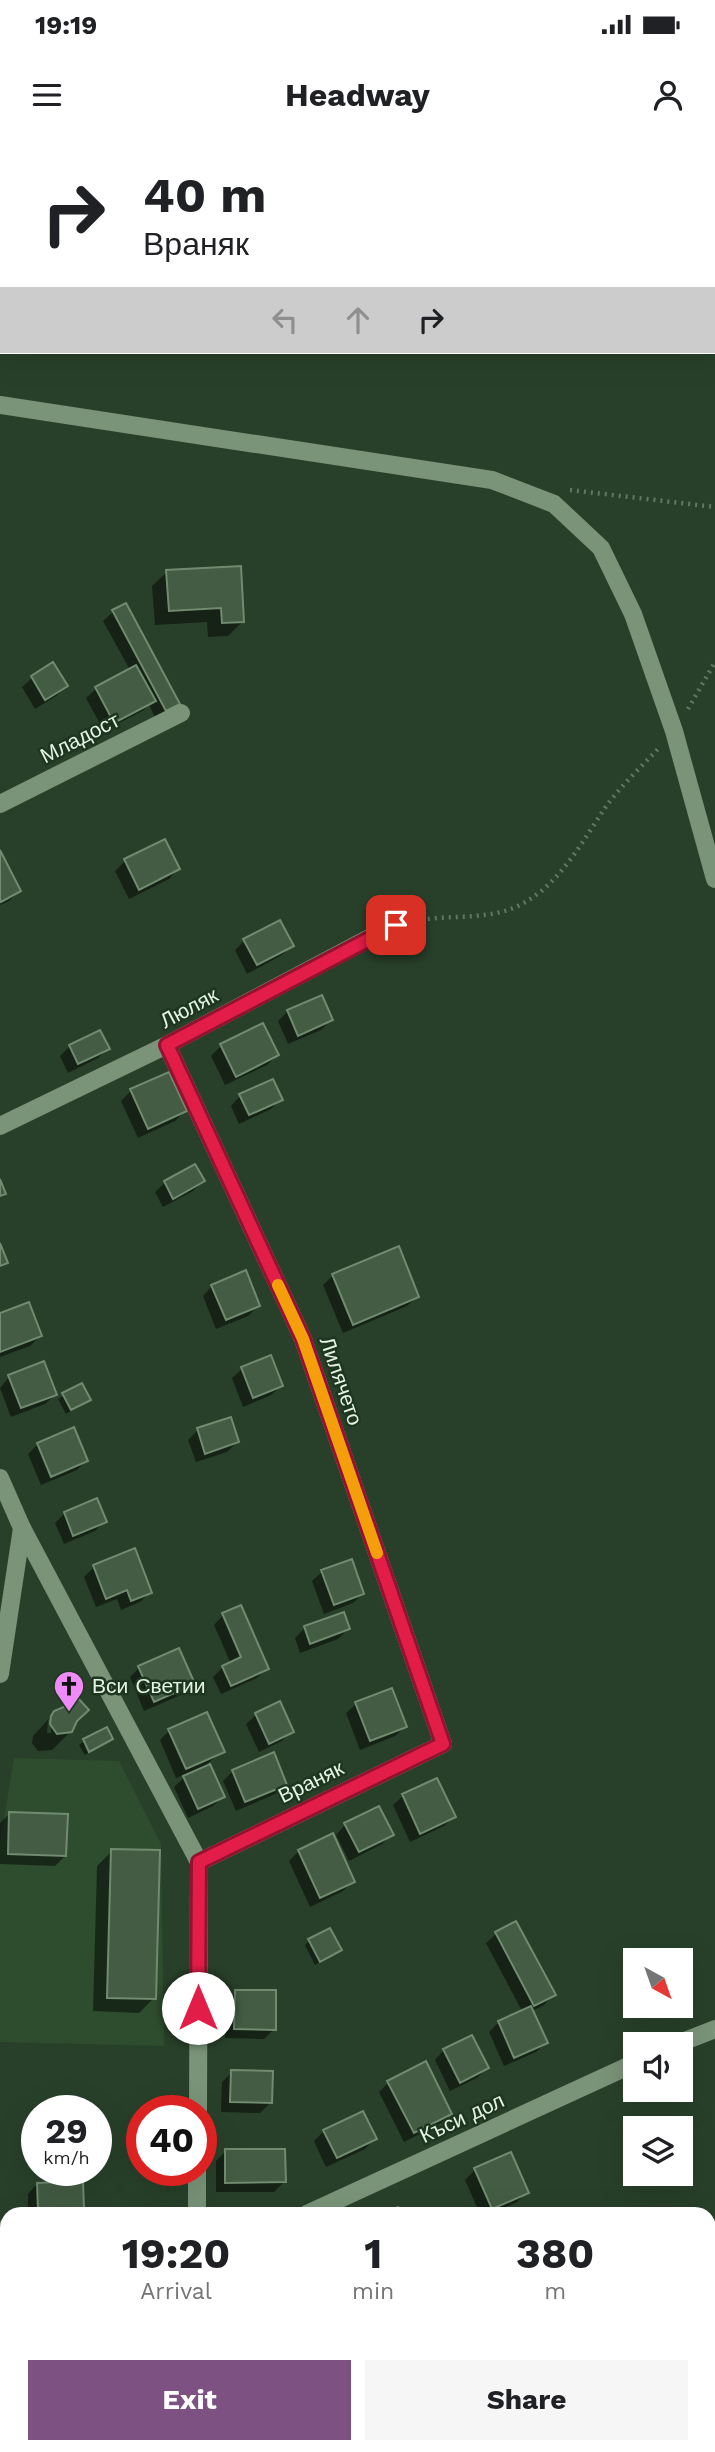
<!DOCTYPE html>
<html lang="en">
<head>
<meta charset="utf-8">
<style>
	body { margin:0; font-family:"Work Sans",sans-serif; background:#f6f6f6; color:#202124; height:100vh; display:flex; flex-direction:column; font-size:26px; white-space:nowrap }
	* { box-sizing:border-box; margin:0 }
	p { font-size:23px; color:#757577 }
	.icon { flex:none; width:38px; height:38px; fill:none; stroke:currentColor; stroke-width:2; stroke-linecap:round; stroke-linejoin:round }
	.map { position:relative; flex:1; overflow:hidden }
	.details { position:absolute; left:0px; top:2067px; width:716px; height:247px; display:flex; flex-direction:column; background:#fff; border-radius:21px 21px 0 0; box-shadow:0 7px 28px #0002 }
	.details>* { flex:none }
	.hud { position:absolute; left:0px; top:0px; width:716px; height:214px; box-shadow:0 7px 28px #0002; background:#fff; color:#202124; overflow:hidden }
	.needle { width:46px; rotate:140deg }
	.buttons { position:absolute; left:623px; top:1808px; display:grid; gap:14px }
	.buttons a { display:grid; place-items:center; width:70px; height:70px; border-radius:0px; background:#fff; box-shadow:0 7px 28px #0002; font-size:35px }
	.speed { position:absolute; left:21px; top:1955px; display:flex; gap:14px; font-size:35px; font-weight:700; text-align:center }
	.speed>* { display:grid; place-content:center; width:91px; height:91px; border-radius:50%; background:#fff; box-shadow:0 7px 28px #0002; line-height:1 }
	.speed small { font-size:18px; font-weight:400 }
	.speed .limit { border:10px solid #d22; background:#fff; color:#111 }
	.pin { position:absolute; display:grid; place-items:center; width:60px; height:60px; color:#fff; margin:-30px; border-radius:14px; box-shadow:0 4px 10px #0006 }
	.me { position:absolute; width:77px; margin:-38px; rotate:0deg; stroke-linejoin:round; filter:drop-shadow(0 0 5px #0008) }
	.turn { display:flex; align-items:center; gap:24px; height:147px; padding:0 28px; font-size:32px }
	.turn .icon { width:91px; height:91px; stroke-width:2.5 }
	.turn b { display:block; font-size:49px; line-height:60px }
	.lanes { display:flex; align-items:center; height:66px; padding:0 28px; background:#0003; justify-content:center; gap:35px; direction:ltr }
	.lanes .off { opacity:.35 }
	.eta { display:flex; justify-content:space-evenly; align-items:center; height:119px; text-align:center }
	.eta b { font-size:42px; font-weight:700; line-height:49px }
	.button { display:flex; gap:14px; margin-top:auto; padding:14px 28px }
	.button a { flex:1; height:80px; border-radius:0px; background:#7d5182; color:#fff; font-size:28px; font-weight:700; line-height:80px; text-align:center }
	.button a+a { background:#f6f6f6; color:#202124 }
	.status { display:flex; justify-content:space-between; align-items:center; height:49px; padding:0 35px; background:#fff; direction:ltr }
	.status svg { height:19px; fill:currentColor }
	header { display:flex; justify-content:space-between; align-items:center; height:91px; padding:0 28px; background:#fff; font-size:32px; font-weight:700 }
	.map>svg:first-child { display:block }
</style>
</head>
<body>
<div class="status"><b>19:19</b><svg viewBox="0 0 49 12"><path d="M0 12V9h3v3zM5 12V6h3v6zM10 12V3h3v9zM15 12V0h3v12zM26 1h20v11H26zM47 4h2v5h-2z"/></svg></div>
<header><svg class="icon" aria-label="menu" viewBox="0 0 24 24"><path d="M4 6h16M4 12h16M4 18h16"/></svg>Headway<svg class="icon" aria-label="person" viewBox="0 0 24 24"><circle cx="12" cy="8" r="4"/><path d="M4 21q1-7 8-7t8 7"/></svg></header>
<div class="map">
<svg width="715" height="2312" viewBox="0 0 715 2312">
	<rect width="100%" height="100%" fill="#284029"/>
	<!-- built -->
	<path fill="#2e4c2e" d="M0,0H715V63L714,2H2L0,87Z
		M14,1618L119,1621L161,1704L164,1906L0,1902V1704Z"/>
	<!-- shadow -->
	<path fill="#0007" fill-rule="evenodd" d="M167,432L243,481L228,496L208,497L207,482L155,485L152,446Z
		M113,472L168,573L156,579L149,565L144,570L104,591L86,558L96,549L130,530L103,481Z
		M53,525L66,546L56,556L35,569L22,547L32,538Z
		M0,714L19,751L9,761L0,765Z
		M125,721L178,729L169,739L129,759L115,731Z
		M245,800L292,805L282,815L247,834L235,810Z
		M288,871L331,880L321,890L288,904L278,881Z
		M70,906L108,909L98,918L68,933L60,916Z
		M221,906L277,915L267,925L225,945L211,916Z
		M168,934L185,971L175,981L138,998L121,961L131,951Z
		M240,956L281,959L271,969L239,984L231,966Z
		M203,1041L193,1051L163,1067L155,1052L165,1043Z
		M333,1135L417,1157L407,1166L343,1193L323,1145Z
		M212,1146L258,1166L248,1176L216,1189L203,1156Z
		M0,1175L40,1196L30,1206L0,1217Z
		M270,1217L281,1246L271,1255L243,1267L232,1238L242,1229Z
		M9,1237L55,1255L45,1264L11,1277L0,1248Z
		M81,1245L89,1260L66,1274L58,1259Z
		M73,1289L86,1321L77,1330L41,1345L28,1314L38,1304Z
		M198,1290L237,1302L227,1312L196,1322L188,1300Z
		M65,1373L105,1381L95,1391L64,1404L55,1383Z
		M94,1427L150,1452L140,1462L121,1470L117,1459L96,1467L84,1437Z
		M322,1432L362,1454L353,1463L324,1474L312,1441Z
		M223,1475L267,1528L257,1538L221,1554L213,1537L223,1527L231,1524L214,1485Z
		M305,1488L348,1489L338,1499L300,1513L295,1498Z
		M139,1528L192,1544L183,1554L144,1571L130,1537Z
		M356,1564L405,1587L395,1596L360,1610L346,1573Z
		M55,1572L75,1581L71,1591L52,1610L38,1611L32,1603L33,1596ZM52,1576L51,1593H47L48,1580Z
		M256,1575L291,1591L282,1601L259,1612L246,1584Z
		M169,1591L223,1611L208,1623L223,1657L213,1666L188,1678L174,1647L190,1632L176,1638L160,1600Z
		M111,1599L85,1615L79,1605L84,1601Z
		M233,1631L285,1644L275,1654L236,1671L223,1641Z
		M403,1656L454,1677L444,1686L410,1702L393,1665Z
		M10,1673L65,1716L55,1726L0,1724V1683Z
		M345,1685L392,1694L382,1704L349,1721L336,1695Z
		M332,1696L353,1741L343,1751L310,1767L289,1721L299,1711Z
		M112,1711L154,1858L139,1873L93,1871L97,1726Z
		M496,1794L553,1855L544,1865L532,1871L546,1903L536,1912L504,1926L489,1892L499,1882L522,1871L486,1803Z
		M309,1801L340,1810L315,1825L305,1805Z
		M235,1852L274,1889L264,1899L225,1898L226,1861Z
		M444,1910L487,1928L477,1938L450,1951L435,1920Z
		M232,1932L270,1963L260,1973L221,1972L222,1942Z
		M389,1942L450,1974L441,1983L404,2002L379,1952Z
		M324,1991L374,1999L365,2009L326,2027L314,2001Z
		M226,2011L284,2042L274,2052H216V2021Z
		M510,2015L527,2052L517,2062L491,2074H480L465,2040L475,2030Z
		M37,2044L82,2068L76,2074H28V2054Z
		M237,2306H280L237,2310Z"/>
	<!-- building -->
	<path fill="#435c43" stroke="#708b70" stroke-width="2" d="M241,426L244,482L222,483L221,468L169,471L166,430Z
		M126,463L180,564L166,571L112,470Z
		M53,522L68,546L45,560L31,536Z
		M136,525L156,561L114,583L95,547Z
		M165,699L180,729L139,750L124,719Z
		M0,710L21,751L1,762L0,759Z
		M280,780L294,806L257,825L243,799Z
		M322,855L333,880L298,896L287,870Z
		M263,883L279,915L236,937L220,904Z
		M100,890L110,909L78,924L69,905Z
		M169,932L187,971L148,989L130,949Z
		M273,939L283,960L249,975L239,954Z
		M195,1024L205,1041L173,1059L164,1041Z
		M0,1039L6,1054L0,1056Z
		M0,1103L8,1123L0,1126Z
		M399,1106L419,1157L353,1185L332,1134Z
		M246,1130L260,1166L226,1180L211,1145Z
		M29,1162L42,1196L0,1212V1173Z
		M271,1215L283,1246L253,1258L241,1227Z
		M44,1221L57,1255L21,1268L8,1235Z
		M82,1243L91,1260L71,1270L62,1253Z
		M231,1277L239,1302L205,1314L197,1288Z
		M74,1287L88,1321L51,1337L37,1303Z
		M97,1358L107,1382L73,1396L64,1372Z
		M135,1408L152,1453L131,1461L127,1450L106,1459L93,1425Z
		M352,1419L364,1454L334,1465L321,1430Z
		M241,1465L269,1529L231,1546L222,1526L241,1517L222,1473Z
		M344,1472L350,1489L310,1504L304,1486Z
		M179,1508L195,1544L154,1562L138,1526Z
		M392,1548L407,1587L370,1601L355,1562Z
		M76,1556L89,1570L77,1581L72,1592L57,1594L50,1584L51,1576L54,1571L64,1567Z
		M280,1561L294,1592L269,1604L255,1573Z
		M207,1572L225,1612L186,1629L168,1589Z
		M107,1587L113,1599L89,1612L83,1599Z
		M274,1612L287,1645L245,1662L232,1630Z
		M210,1624L225,1657L198,1669L183,1636Z
		M437,1638L456,1677L420,1694L402,1654Z
		M379,1666L394,1695L359,1712L344,1683Z
		M9,1672L68,1674L66,1716L8,1714Z
		M333,1693L355,1742L320,1758L298,1710Z
		M111,1709L160,1710L156,1859L107,1858Z
		M516,1781L556,1855L534,1866L495,1792Z
		M330,1788L342,1810L320,1822L308,1799Z
		M235,1850H276V1890L234,1889Z
		M531,1866L548,1903L514,1918L498,1881Z
		M472,1895L489,1928L460,1943L443,1909Z
		M426,1921L452,1974L414,1993L387,1941Z
		M231,1930L273,1931L272,1963L230,1962Z
		M363,1971L377,1999L337,2018L323,1990Z
		M225,2009H285L286,2042L225,2043Z
		M511,2012L529,2053L492,2069L474,2028Z
		M83,2041L84,2068L38,2070L37,2043Z
		M398,2067L401,2074H384Z"/>
	<g fill="none" stroke-linecap="round" stroke-linejoin="round">
		<!-- path -->
		<path stroke="#627763" stroke-width="4.5" stroke-dasharray="2 5" stroke-linecap="butt" d="M570,350L715,367
			M688,569L715,522
			M414,781C448,774 489,781 520,765C560,745 583,700 607,665C622,645 641,627 658,609
			M0,2083H7"/>
		<!-- minor -->
		<path stroke="#799479" stroke-width="18" d="M0,265L492,340L554,364L601,408L633,474L674,591L715,739
			M0,664L181,573
			M167,905L303,1199L443,1604L199,1722
			M0,986L167,905L396,784
			M0,1534L22,1388
			M677,1904L715,1889
			M307,2074L635,1923"/>
		<!-- tertiary -->
		<path stroke="#799479" stroke-width="18" d="M0,1338L22,1388L199,1722L198,1970
			M197,2074V2030
			M212,2306V2312"/>
	</g>
	<g fill="none" stroke-linecap="round" stroke-linejoin="round">
		<!-- route casing -->
		<g stroke="#92132f" stroke-width="18">
			<path id="route" d="M198,1868L199,1722L443,1604L303,1199L167,905L396,785"/>
		</g>
		<!-- route -->
		<use href="#route" stroke="#e11d48" stroke-width="12"/>
		<!-- slow -->
		<path stroke="#f59e0b" stroke-width="12" d="M278,1145L303,1199L377,1413"/>
	</g>
	<!-- icons -->
	<defs>
		<g id="church-pin" transform="scale(1.575)"><path d="M0 17L-7.5 6A9.5 9.5 0 1 1 7.5 6Z" fill="#ef8bf6" stroke="#1e361f"/><path d="M-1.2-6h2.4v3.5h3.3v2.4h-3.3V6h-2.4V-.1h-3.3v-2.4h3.3Z" fill="#111"/></g>
	</defs>
	<g fill-rule="evenodd">
		<use href="#church-pin" x="69" y="1546"/>
	</g>
	<g text-anchor="middle" stroke-width="5" stroke-linejoin="round" paint-order="stroke">
		<!-- street labels -->
		<g font-size="21" fill="#e4f3e4" stroke="#1e361f">
			<text transform="translate(80 598) rotate(-27)" y="7">Младост</text>
			<text transform="translate(189 868) rotate(-28)" y="7">Люляк</text>
			<text transform="translate(341 1241) rotate(71)" y="7">Лилячето</text>
			<text transform="translate(311 1642) rotate(-26)" y="7">Враняк</text>
			<text transform="translate(462 1978) rotate(-25)" y="7">Къси дол</text>
		</g>
		<!-- poi labels -->
		<g font-size="21" fill="#e4f3e4" stroke="#1e361f" text-anchor="start">
			<text x="92" y="1553">Вси Светии</text>
		</g>
	</g>
</svg>
<div class="buttons">
<a><svg class="needle" viewBox="-14 -14 28 28"><path d="M0-13l5 13h-10z" fill="#e53935"/><path d="M0 13l5-13h-10z" fill="#757577"/></svg></a>
<a><svg class="icon" aria-label="sound" viewBox="0 0 24 24"><path d="M4 9h4l5-4v14l-5-4H4zM17 9q2 3 0 6"/></svg></a>
<a><svg class="icon" aria-label="layers" viewBox="0 0 24 24"><path d="M12 4l9 5-9 5-9-5zM3 14l9 5 9-5"/></svg></a>
</div>
<div class="speed"><div>29<small>km/h</small></div><div class="limit">40</div></div>
<div class="pin" style="left:396px;top:785px;background:#d93025"><svg class="icon" aria-label="arrive" viewBox="0 0 24 24"><path d="M6 21V4h12l-3 4 3 4H6"/></svg></div>
<svg class="me" style="left:198px;top:1868px" viewBox="-20 -20 40 40"><circle r="19" fill="#fff"/><path d="M0-13L10 11 0 6-10 11z" fill="#e11d48"/></svg>
<div class="hud">
<div class="turn"><svg class="icon" aria-label="right" viewBox="0 0 24 24"><path d="M7 20v-9h11M14 6l5 5-5 5"/></svg><div><b>40 m</b>Враняк</div></div>
<div class="lanes"><svg class="icon off" aria-label="left" viewBox="0 0 24 24"><path d="M17 20v-9H6M10 6l-5 5 5 5"/></svg><svg class="icon off" aria-label="ahead" viewBox="0 0 24 24"><path d="M12 20V5M6 11l6-6 6 6"/></svg><svg class="icon" aria-label="right" viewBox="0 0 24 24"><path d="M7 20v-9h11M14 6l5 5-5 5"/></svg></div>
</div>
<section class="details">
<div class="eta">
<div><b>19:20</b><p>Arrival</p></div>
<div><b>1</b><p>min</p></div>
<div><b>380</b><p>m</p></div>
</div>
<div class="button"><a>Exit</a><a>Share</a></div>
</section>
</div>
</body>
</html>
